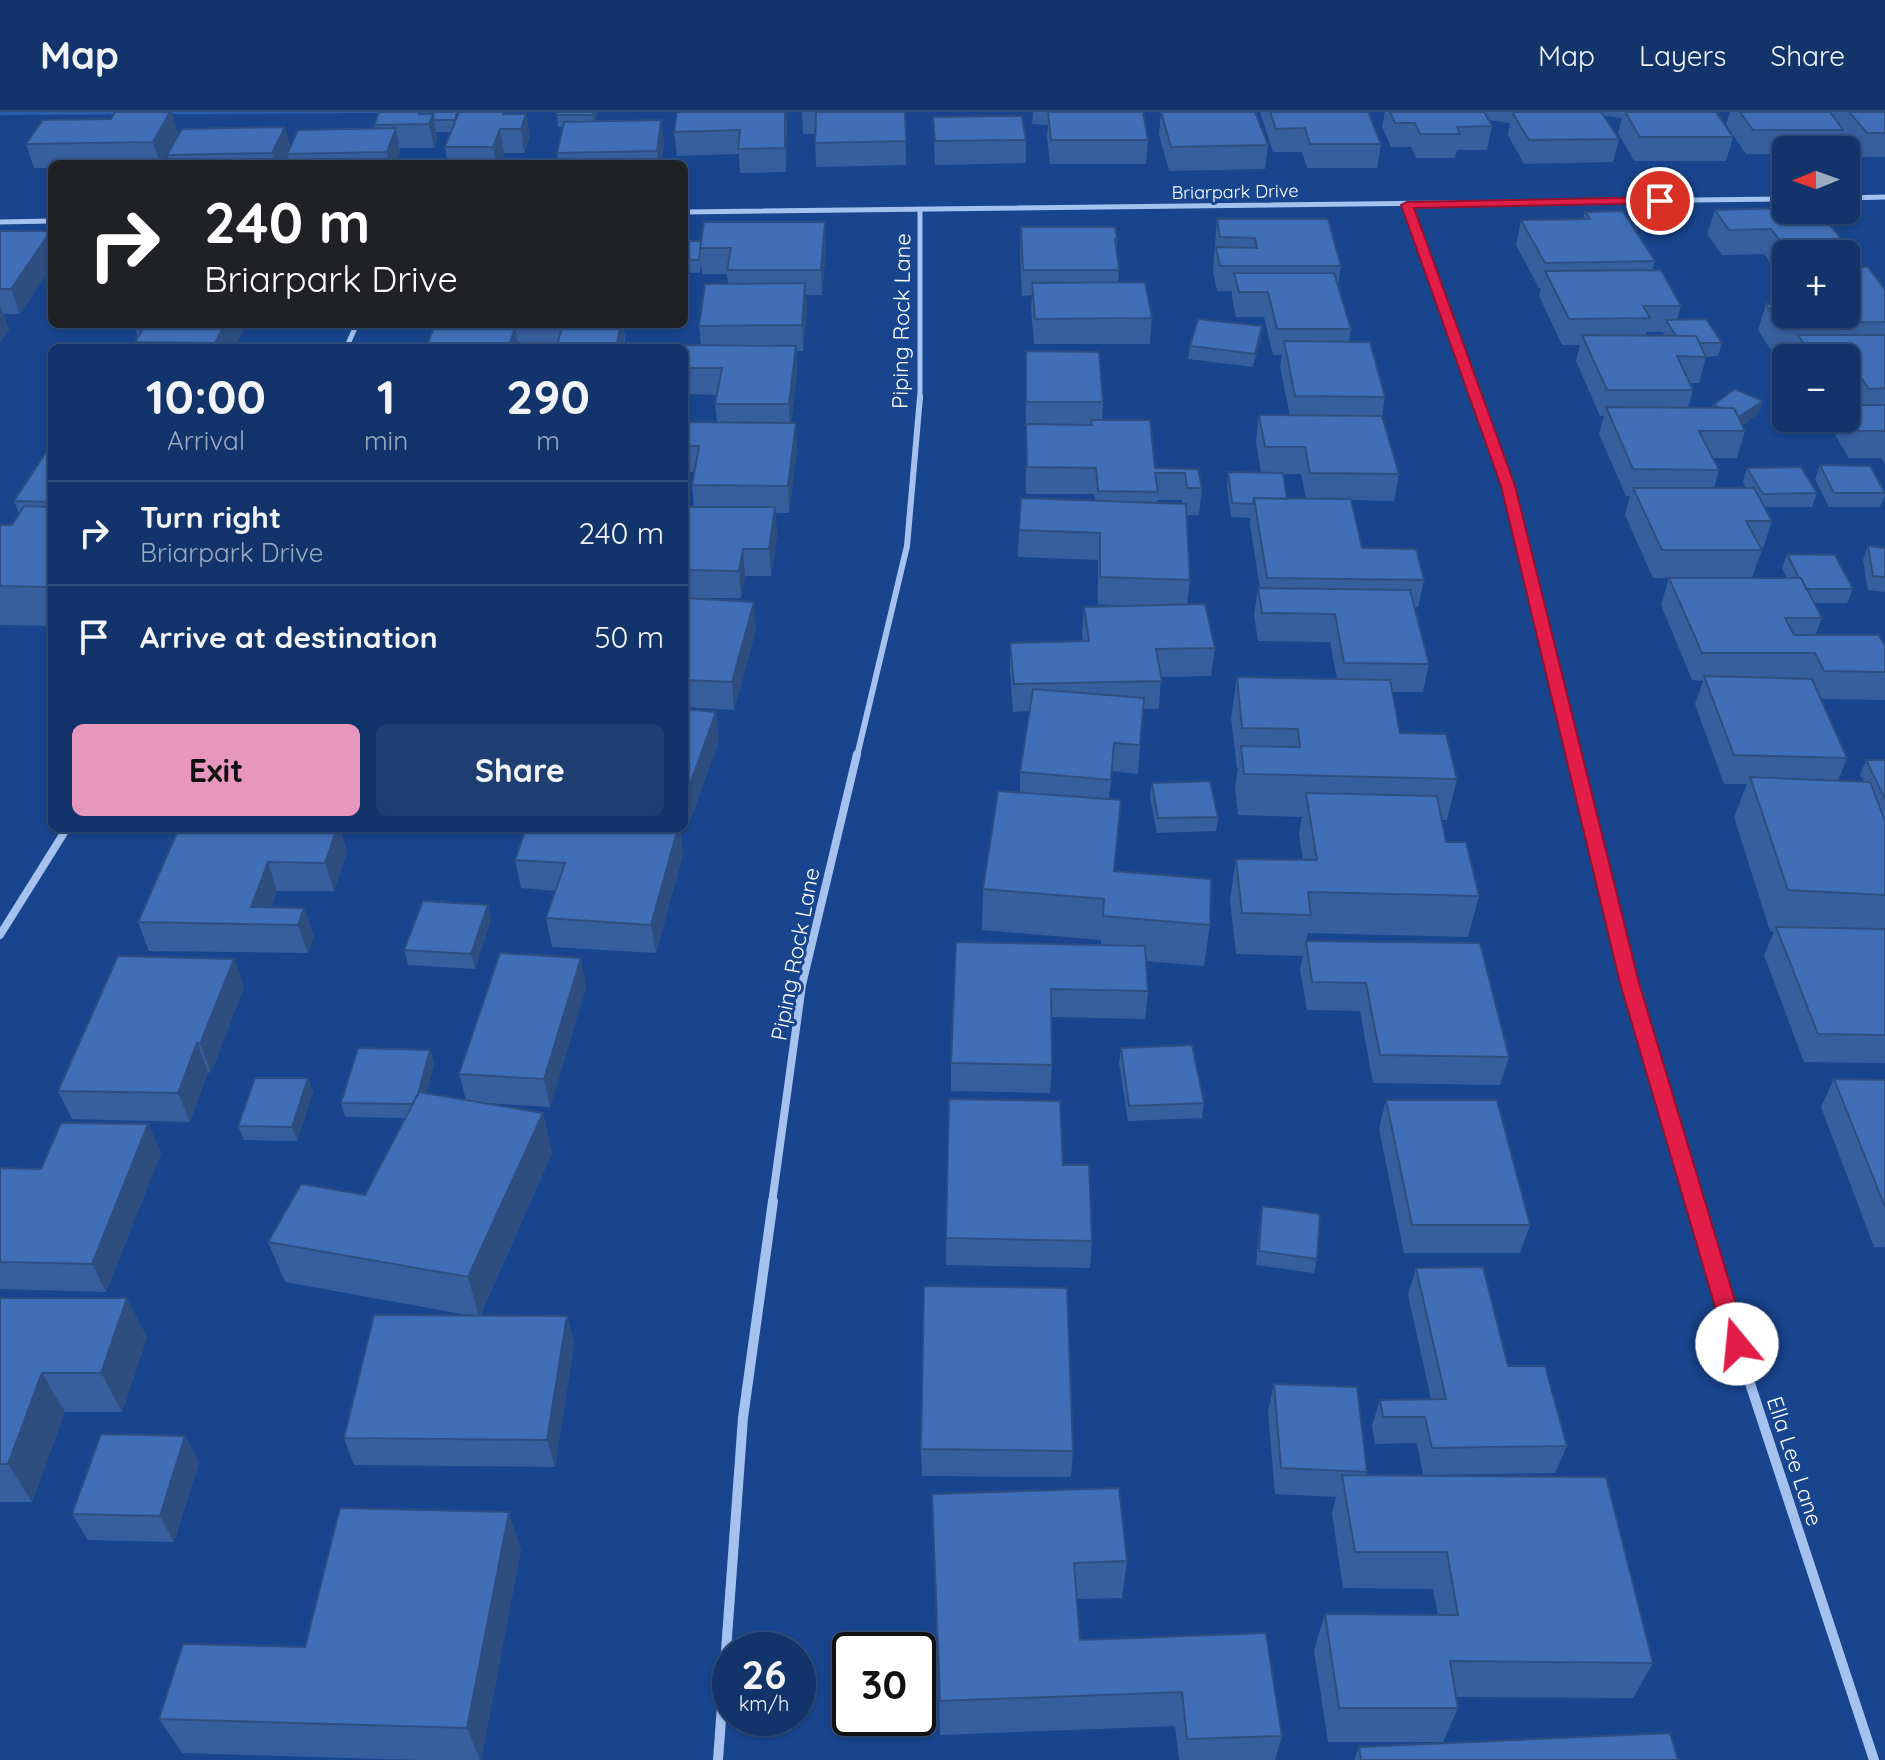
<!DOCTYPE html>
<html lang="en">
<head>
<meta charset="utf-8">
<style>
	body { margin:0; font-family:Quicksand,sans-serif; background:#1f3f72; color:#f1f3f6; height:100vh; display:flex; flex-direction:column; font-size:30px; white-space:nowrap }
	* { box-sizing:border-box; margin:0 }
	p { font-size:26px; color:#9caac1 }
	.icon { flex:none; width:44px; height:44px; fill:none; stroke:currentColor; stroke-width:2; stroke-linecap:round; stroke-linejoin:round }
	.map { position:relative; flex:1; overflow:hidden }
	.drawer { position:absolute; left:48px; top:232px; width:640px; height:488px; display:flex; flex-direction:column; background:#12346a; border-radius:12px; box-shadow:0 2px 6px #0004,0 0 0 2px #314f7e }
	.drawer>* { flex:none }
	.hud { position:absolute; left:48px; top:48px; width:640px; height:168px; border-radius:12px; box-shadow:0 2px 6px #0004,0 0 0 2px #314f7e; background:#202124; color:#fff; overflow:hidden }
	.needle { width:52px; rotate:269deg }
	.controls { position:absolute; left:1772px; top:24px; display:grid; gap:16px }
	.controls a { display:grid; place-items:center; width:88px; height:88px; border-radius:12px; background:#12346a; box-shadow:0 2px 6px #0004,0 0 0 2px #314f7e; font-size:40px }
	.speed { position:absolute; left:712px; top:1520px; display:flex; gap:16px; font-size:40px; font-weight:700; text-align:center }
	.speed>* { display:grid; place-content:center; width:104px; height:104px; border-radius:50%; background:#12346a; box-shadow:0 2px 6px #0004,0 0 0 2px #314f7e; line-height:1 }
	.speed small { font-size:20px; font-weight:400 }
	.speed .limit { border:4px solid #111; border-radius:12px; background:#fff; color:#111 }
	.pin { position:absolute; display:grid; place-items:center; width:68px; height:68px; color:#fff; margin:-34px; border:4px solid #fff; border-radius:50%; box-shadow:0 2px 8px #0007 }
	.me { position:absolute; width:88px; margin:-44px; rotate:343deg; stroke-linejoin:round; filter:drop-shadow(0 0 6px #0008) }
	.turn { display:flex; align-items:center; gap:28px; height:168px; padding:0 24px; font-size:36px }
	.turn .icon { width:104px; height:104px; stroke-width:2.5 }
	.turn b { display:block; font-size:56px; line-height:68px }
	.eta { display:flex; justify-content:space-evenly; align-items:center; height:136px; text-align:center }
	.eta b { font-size:48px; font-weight:800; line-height:56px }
	.primary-button { display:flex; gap:16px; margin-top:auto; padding:16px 24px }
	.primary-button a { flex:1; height:92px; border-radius:12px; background:#e797bd; color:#111; font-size:32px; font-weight:800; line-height:92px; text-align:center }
	.primary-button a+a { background:#1f3f72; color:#f1f3f6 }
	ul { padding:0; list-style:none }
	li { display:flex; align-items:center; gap:24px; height:104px; padding:0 24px; border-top:2px solid #314f7e }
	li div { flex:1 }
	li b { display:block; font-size:30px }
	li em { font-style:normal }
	header { display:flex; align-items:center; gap:48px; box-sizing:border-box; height:112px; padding:0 40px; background:#12346a; border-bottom:2px solid #314f7e }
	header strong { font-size:38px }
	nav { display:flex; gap:44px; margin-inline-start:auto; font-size:28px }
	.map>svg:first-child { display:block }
</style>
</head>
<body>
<header>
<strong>Map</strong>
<nav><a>Map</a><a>Layers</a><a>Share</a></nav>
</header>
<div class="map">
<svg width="1885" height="1648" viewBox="0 0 1885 1648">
	<rect width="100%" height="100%" fill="#18458e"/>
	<!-- green -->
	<path fill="#2b5ead" d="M0,0H569L0,3Z"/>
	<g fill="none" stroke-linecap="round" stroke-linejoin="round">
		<!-- street-far3 -->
		<path stroke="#a5c2ef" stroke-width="5" d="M1846,86L1885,85
			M1407,93L1477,287
			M920,97V287
			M684,100L1786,87
			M0,110L52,109
			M346,236L357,212"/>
		<!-- street-far2 -->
		<path stroke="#a5c2ef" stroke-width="6" d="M1476,285L1508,374L1574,644
			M857,644L907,434L920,285"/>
		<!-- street-far1 -->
		<path stroke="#a5c2ef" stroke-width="8" d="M1574,642L1630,871L1695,1091
			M0,823L67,716
			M772,1091L802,873L857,642"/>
		<!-- street -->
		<path stroke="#a5c2ef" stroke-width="10" d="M1695,1089L1737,1232L1874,1648
			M718,1648L743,1306L773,1089"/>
	</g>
	<!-- wall -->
	<path fill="#385f9d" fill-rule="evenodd" d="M787,0L786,60L740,61L739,42L677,44L674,20Z
		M802,0H905L906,53L816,55L815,22H803Z
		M1033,0H1069L1148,28L1146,52H1050L1047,24L1048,13L1032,12Z
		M1161,0L1268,33L1265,57L1169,59L1159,23Z
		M1260,0H1368L1381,32L1377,56H1307L1302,40H1273Z
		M1385,0H1716L1733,25L1726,49H1634L1618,21L1622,6L1604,4L1619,27L1613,50L1524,52L1508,23L1510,11L1489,8L1492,14L1487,38H1457L1455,46H1416L1411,35H1391L1382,15Z
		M1730,0H1885V45H1859L1842,24L1837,38H1786V42H1746L1726,12Z
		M598,1L595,9L661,8L664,32L661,52H558L557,41L563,15H558L557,3Z
		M514,2H526L530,25L524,41H504L500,52H448L445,35L451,20H436L437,26L434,36H400V40L396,52H290L288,45L284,52H170L167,43L285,15L290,37L375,17L374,13Z
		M933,5L1026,28V51L935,53Z
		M178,21L161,52H52V56H34L26,32Z
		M1786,96V98H1818L1857,146L1854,155H1868L1885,178V353L1881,346H1849L1833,319L1838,306H1846V293H1853L1846,283V246H1791L1794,237H1770L1758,218L1766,192H1786V202H1846V142H1786V173L1764,142L1722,143L1707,122L1715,98Z
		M1585,100L1655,149L1652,158L1681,194L1677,208L1722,231L1718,244L1706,245L1699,271H1690L1693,278L1688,296H1712L1713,293L1763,289L1758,302L1742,313L1745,319L1737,346H1713L1719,358L1714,376H1746L1743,370L1747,356L1817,381L1812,395H1765L1772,409L1763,436H1761L1762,438L1752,465L1653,466L1625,403L1630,384H1626L1599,322L1604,304H1600L1576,249L1580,233H1562L1539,184L1541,176H1539L1516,133L1521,108L1583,107ZM1647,220H1663L1664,224L1646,223Z
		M1217,107L1341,154L1338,173L1351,217L1349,229L1385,285L1382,304L1399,362L1394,389L1351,388L1362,436L1424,468L1418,495H1415L1429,552L1423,580H1392L1400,621L1457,667L1447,708H1442L1446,730L1479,784L1468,825L1308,821L1306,829L1509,945L1500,973L1373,971L1360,899L1307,898L1300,857L1303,844L1236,842L1230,788L1236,747L1303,748L1299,722L1302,705L1238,703L1235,675L1238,656H1237L1231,606L1237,565L1337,567L1330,530L1258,529L1254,503L1258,476H1260L1250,413L1251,406L1231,405L1227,374L1228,360L1261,361L1256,330L1259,303H1290L1280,255L1282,243H1273L1264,205H1236L1232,186V179H1217L1213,160ZM1283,362H1301L1306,387H1287Z
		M1021,115L1117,127L1116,140L1119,158L1118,171L1152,206L1150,232H1034L1031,196L1032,183L1022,184L1020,140Z
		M0,119L20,202H3L9,218L0,231Z
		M684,129L826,135L822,183H806L807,197L803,239H796L797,260L791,311L797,337L789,401H775L777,422L771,464H745L741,486H684V395H694L692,373L694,360H684V310H717L715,292L717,283L684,282V236L701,233L699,214L728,172L727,162H702L701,150L700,161H684Z
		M134,212H246L234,236H137L135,230L138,225Z
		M435,212H623L626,233L625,236H429L428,231Z
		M1261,227L1253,255L1188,247L1190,234Z
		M1026,239L1103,290L1102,308L1155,356L1198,357L1202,376L1199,403H1187L1190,468L1187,493L1215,536L1211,564L1161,565L1159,597H1143L1138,662L1112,659L1109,687L1115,759L1210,813L1204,854L1146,849L1148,879L1145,907L1052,905V953L1050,981L951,979V951L1101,833V828L982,818L983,777L1020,680V660L1029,599L1013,600L1010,559V531L1083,529L1082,523L1084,495L1134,494L1098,492V448L1018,445L1019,418L1095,389L1094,382H1026ZM1157,388H1182L1183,392L1157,391Z
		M52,331V514L0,513V413H12L19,402L14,389Z
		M1820,353L1885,380V383L1880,395H1829L1815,367Z
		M1868,434L1885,436V480L1868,478L1863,448Z
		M1787,442L1853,477L1847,491H1814L1822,506L1815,523L1885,534V588L1821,587L1847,646L1838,669L1864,670L1860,663L1866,648H1885V951L1804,950L1764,843L1774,820L1770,819L1734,705L1747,672H1724L1695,592L1703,569L1692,568L1661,493L1669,466H1787L1782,456Z
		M684,486L756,518L734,598L684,595Z
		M684,597L719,628L689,712L684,711Z
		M1152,671L1218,705L1216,719L1157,721L1150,685Z
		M179,716H340L347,740L334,779H277L271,796H304L314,824L308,841L149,839L138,810Z
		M468,716H680L683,742L656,841L552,835L546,806L555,779L521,776L515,748L525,721L469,718Z
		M488,793L491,807L475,857L408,853L404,838Z
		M234,847L244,875L211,961L208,960L190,1010L72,1007L58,979Z
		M586,875L550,995L486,991L543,1001L552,1041L480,1204H567L574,1232L555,1355L354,1353L344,1326L473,1204L285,1170L268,1130L365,1083L405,1006L345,1005L341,991L430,938L434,952L426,981L466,988L459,962Z
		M1121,936L1204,991L1202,1006L1128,1009L1119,951Z
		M308,966L313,980L297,1029L244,1028L238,1014Z
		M1834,967L1885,968V1135H1874L1821,995Z
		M949,987L1063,1053L1092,1129L1090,1156L946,1153Z
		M1386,988L1530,1113L1520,1141H1404L1379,1017Z
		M148,1012L161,1041L106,1180L0,1177V1058L41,1057Z
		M1262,1094L1317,1147L1314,1161L1256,1153L1260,1108Z
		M1416,1156L1508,1254L1567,1334L1555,1361L1423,1363L1417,1331L1375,1332L1372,1314L1380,1288L1431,1287L1408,1183Z
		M0,1186L147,1225L122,1300H65L32,1390H0Z
		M1274,1272L1367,1360L1366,1364L1653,1551L1633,1586L1456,1585L1458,1596L1443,1630H1328L1314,1538L1325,1502L1438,1503L1433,1477L1343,1476L1332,1401L1336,1385L1275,1382L1268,1299Z
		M185,1324L199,1350L174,1430L88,1428L72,1402Z
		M921,1337L1073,1339L1071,1365L922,1364Z
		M932,1382L1127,1449L1122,1486L1077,1487L1080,1528L1282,1624L1275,1648H1179L1175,1614L940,1623Z
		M521,1437L481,1648H419L182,1641L159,1607Z
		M1359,1635L1678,1648H1354Z"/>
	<!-- shaded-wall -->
	<path fill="#2e4e80" d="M170,0H172L178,21L161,52H160L153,30Z
		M593,0H597L598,1L594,15Z
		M785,0H787L786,60L785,36Z
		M433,2L437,26L434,36L429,12Z
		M526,2L530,25L524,41L521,17Z
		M661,8L664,32L661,52H658L657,39Z
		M285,15L290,39L287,42L288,45L284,52H275L272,41Z
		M396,16L400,40L396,52H389L387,40Z
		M500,17L504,41L500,52H496L493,35Z
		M825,110L826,135L822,183L821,158Z
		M51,119L52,155L20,202L11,177Z
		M805,171L807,197L803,239L802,213Z
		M0,193L9,218L0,231Z
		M225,212H246L234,236H217L215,231Z
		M621,212H623L625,236H616Z
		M1262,214L1261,227L1253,255L1255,242Z
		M515,215L519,236H511L510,231Z
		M796,234L797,260L790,319L789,292Z
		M1763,289L1758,302L1736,318L1740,304Z
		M796,311L797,337L789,401L788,374Z
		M775,395L777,422L771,464L769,437Z
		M743,437L745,464L741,486L739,459Z
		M754,490L756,518L734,598L732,570Z
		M716,600L719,628L689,712L686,683Z
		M337,716H340L347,740L334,779L325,751Z
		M678,716H680L683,742L656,841L651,813Z
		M268,750L277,779L265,812L251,795Z
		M488,793L491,807L475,857L471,842Z
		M304,796L314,824L308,841L298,813Z
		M581,846L586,875L550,995L544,967Z
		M234,847L244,875L211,961L200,932Z
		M197,931L208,960L190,1010L178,981Z
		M430,938L434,952L419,1007L415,992Z
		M308,966L313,980L297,1029L292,1015Z
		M543,1001L552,1041L479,1205L468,1165Z
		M148,1012L161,1041L106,1180L92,1152Z
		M127,1186L147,1225L122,1300L101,1261Z
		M567,1204L574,1232L555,1355L547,1328Z
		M42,1261L65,1300L32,1390L8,1352Z
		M185,1324L199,1350L174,1430L160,1404Z
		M509,1400L521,1437L481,1648H480L467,1616Z"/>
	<!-- building -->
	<path fill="#416fb7" stroke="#2e4e80" stroke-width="2" d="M115,0H170L153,30L26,32L43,8L111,7Z
		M379,0H420L419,2H433L429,12L374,13Z
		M429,0H457L455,8H434L433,2H428Z
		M459,0H503V2H526L521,17H500L493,35H445Z
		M557,0H593L592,3H557Z
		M677,0H785V36L738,37L740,18L674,20Z
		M816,0H905L906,29L815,31Z
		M1048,0H1143L1148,28H1051Z
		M1161,0H1255L1268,33L1171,35Z
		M1270,0H1368L1381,32H1310L1305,16L1276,17Z
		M1390,0H1484L1492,14L1457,15L1460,22H1420L1415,11H1395Z
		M1512,0H1601L1619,27L1529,28Z
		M1625,0H1716L1733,25H1640Z
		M1740,0H1830L1843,18H1753Z
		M1849,0H1885V21H1867Z
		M1022,4L1026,28L935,29L933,5Z
		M661,8L657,39L557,41L564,10Z
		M285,15L272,41L167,43L182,17Z
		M396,16L387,40L287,42L298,18Z
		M1786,96V98H1818L1857,146H1846V142H1790L1771,117L1729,118L1715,98Z
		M1623,99L1655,149L1545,151L1521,108L1590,107L1585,100Z
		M1217,107H1328L1341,154H1220L1216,135L1257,136L1255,126L1220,125Z
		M704,110H825L821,158H727L731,136H700Z
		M1021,115H1115L1117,127H1115L1119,158H1023Z
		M0,119H51L11,177H0Z
		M684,129H701L699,148H684Z
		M1846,155H1868L1885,178V210L1778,211L1766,192H1786V202H1846Z
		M1661,158L1681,194H1643L1650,206L1569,207L1545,159Z
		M1234,161H1334L1351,217H1277L1268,180H1239Z
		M1145,170L1152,206L1035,207L1032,171Z
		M805,171L802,213L699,214L705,172Z
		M1198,207L1262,214L1255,242L1190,234Z
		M1706,207L1722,231H1700L1696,224H1676L1666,208Z
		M146,212H225L215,231L135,230Z
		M435,212H621L616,236H556L562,216L515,215L510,231H428Z
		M1582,223L1696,224L1706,245L1677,244L1693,278H1607Z
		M1798,223H1885V276L1869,277L1849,248H1846V246H1813Z
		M1284,229L1370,230L1385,285L1295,284Z
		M681,233L796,234L789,292H715L722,256H684V236H681Z
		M1026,239L1099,240L1103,290H1026Z
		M1735,277L1763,289L1740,304L1737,303L1734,296H1720L1713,293Z
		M1846,293H1885V319H1858L1846,298Z
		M1606,295L1734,296L1745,319H1699L1719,358L1633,357Z
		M1259,303L1382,304L1399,362L1310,361L1305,335H1265Z
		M1091,308H1150L1155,356L1198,357L1202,376H1187L1185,361H1155L1158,380L1098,379L1096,356L1027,355L1026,312L1092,313Z
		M684,310L796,311L788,374L692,373L699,334H684Z
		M52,331V390L14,389Z
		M1820,353L1870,354L1885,381H1834Z
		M1801,355L1817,381L1763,382L1747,356Z
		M1228,360L1283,361L1287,387L1254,386L1253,392L1232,391Z
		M1633,376H1754L1772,409H1746L1762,438H1662Z
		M1021,386L1186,392L1190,468L1100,465V421L1019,418Z
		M1254,386L1351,387L1362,436L1416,437L1424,468L1267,466Z
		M24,394L52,395V474L51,475L0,474V413H12Z
		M684,395H775L769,437H743L739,459L684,458Z
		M1868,434L1885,436V465L1873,464Z
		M1787,442L1835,443L1853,477H1806L1801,466H1799Z
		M1669,466H1801L1822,506H1785L1794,523H1879L1885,534V560L1824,559L1815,541H1702Z
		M1258,476L1410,478L1429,552L1344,551L1335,502L1262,501Z
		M684,486L754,490L732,570L684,568Z
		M1205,492L1215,536L1156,537L1162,569L1014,572L1010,531L1089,529L1084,495Z
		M1704,564L1812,567L1847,646L1734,643Z
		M1237,565L1390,568L1400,621L1446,622L1457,667L1244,662L1241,634L1300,635L1298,617L1242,616Z
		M1033,577L1144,586L1140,633L1114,631L1111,668L1020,660Z
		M684,597L716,600L686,683H684Z
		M1866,648H1885V687Z
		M1750,665L1870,670L1885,709V783L1788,778Z
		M1210,669L1218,705L1158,706L1152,671Z
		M998,679L1121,688L1114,759L1211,767L1210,813L1103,804L1104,787L983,777Z
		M1306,681L1437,684L1446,730H1466L1479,784L1308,780L1311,803L1242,801L1236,747L1317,748Z
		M179,716H337L325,751L268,750L251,795L304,796L298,813L138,810Z
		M526,716H678L651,813L546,806L565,751L515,748Z
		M423,789L488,793L471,842L404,838Z
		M1776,815L1885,817V923L1818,922Z
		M1306,829L1480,831L1509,945L1380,943L1366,871L1312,870Z
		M956,830L1145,834L1148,879L1051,877L1052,953L951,951Z
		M500,841L581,846L544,967L459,962Z
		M118,844L234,847L200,932L197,931L178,981L58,979Z
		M1192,933L1204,991L1129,994L1121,936Z
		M358,936L430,938L418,982L412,992L341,991Z
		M255,966H308L292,1015L238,1014Z
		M1834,967L1885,968V1095Z
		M419,980L543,1001L468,1165L268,1130L301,1072L365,1083Z
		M949,987L1060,989L1063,1053H1089L1092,1129L946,1126Z
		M1386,988H1497L1530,1113H1412Z
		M61,1011L148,1012L92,1152L0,1150V1058L1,1056L41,1057Z
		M1262,1094L1320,1102L1317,1147L1259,1139Z
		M1483,1155L1508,1254H1545L1567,1334L1432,1336L1425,1305H1383L1380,1288L1446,1287L1416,1156Z
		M924,1174L1067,1176L1073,1339L921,1337Z
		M0,1186H127L101,1261H42L8,1352H0Z
		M374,1203L567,1204L547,1328L344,1326Z
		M1274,1272L1357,1275L1367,1360L1281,1356Z
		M101,1322L185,1324L160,1404L72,1402Z
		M1342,1363L1606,1365L1653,1551L1450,1549L1458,1596H1339L1325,1502L1458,1503L1447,1440H1355Z
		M1119,1376L1127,1449L1074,1451L1080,1528L1266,1521L1282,1624L1187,1627L1182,1580L940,1589L932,1382Z
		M340,1396L509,1400L467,1616L159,1607L183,1532L305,1535Z
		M1670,1621L1678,1648H1361L1359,1635Z"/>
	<!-- route -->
	<path fill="#e11d48" stroke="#92132f" stroke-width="2" d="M1660,85L1664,86V91L1414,96L1515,374L1639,871L1748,1232L1745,1239L1737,1242L1730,1239L1726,1232L1620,871L1501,374L1401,93L1407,90Z"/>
	<g text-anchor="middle" stroke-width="6" stroke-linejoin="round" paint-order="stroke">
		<!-- far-street labels -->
		<g font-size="18" fill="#fff" stroke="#18458e">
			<text transform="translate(1235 80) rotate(-1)" y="6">Briarpark Drive</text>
		</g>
		<!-- street labels -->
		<g font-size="22" fill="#fff" stroke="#18458e">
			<text transform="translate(901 209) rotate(-89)" y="8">Piping Rock Lane</text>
			<text transform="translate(795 842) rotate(-79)" y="8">Piping Rock Lane</text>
			<text transform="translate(1795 1349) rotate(72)" y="8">Ella Lee Lane</text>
		</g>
	</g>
</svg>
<div class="controls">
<a><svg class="needle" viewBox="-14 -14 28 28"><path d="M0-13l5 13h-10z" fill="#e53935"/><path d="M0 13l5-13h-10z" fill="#9caac1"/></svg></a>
<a>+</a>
<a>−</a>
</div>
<div class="speed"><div>26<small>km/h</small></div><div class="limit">30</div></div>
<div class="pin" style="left:1660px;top:89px;background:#d93025"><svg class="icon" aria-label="arrive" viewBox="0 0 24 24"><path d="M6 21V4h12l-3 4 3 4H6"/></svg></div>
<svg class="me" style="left:1737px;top:1232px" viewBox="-20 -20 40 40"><circle r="19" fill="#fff"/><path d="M0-13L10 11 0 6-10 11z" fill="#e11d48"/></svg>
<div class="hud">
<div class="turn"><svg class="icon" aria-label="right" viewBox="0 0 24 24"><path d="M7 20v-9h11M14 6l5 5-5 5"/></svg><div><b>240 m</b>Briarpark Drive</div></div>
</div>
<section class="drawer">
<div class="eta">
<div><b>10:00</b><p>Arrival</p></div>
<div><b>1</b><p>min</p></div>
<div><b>290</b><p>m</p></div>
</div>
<ul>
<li><svg class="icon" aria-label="right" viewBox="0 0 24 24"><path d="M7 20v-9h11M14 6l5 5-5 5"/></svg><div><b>Turn right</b><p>Briarpark Drive</p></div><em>240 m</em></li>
<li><svg class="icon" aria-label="arrive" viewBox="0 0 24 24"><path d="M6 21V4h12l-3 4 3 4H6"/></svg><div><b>Arrive at destination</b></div><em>50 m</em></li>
</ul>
<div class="primary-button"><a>Exit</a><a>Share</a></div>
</section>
</div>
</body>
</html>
